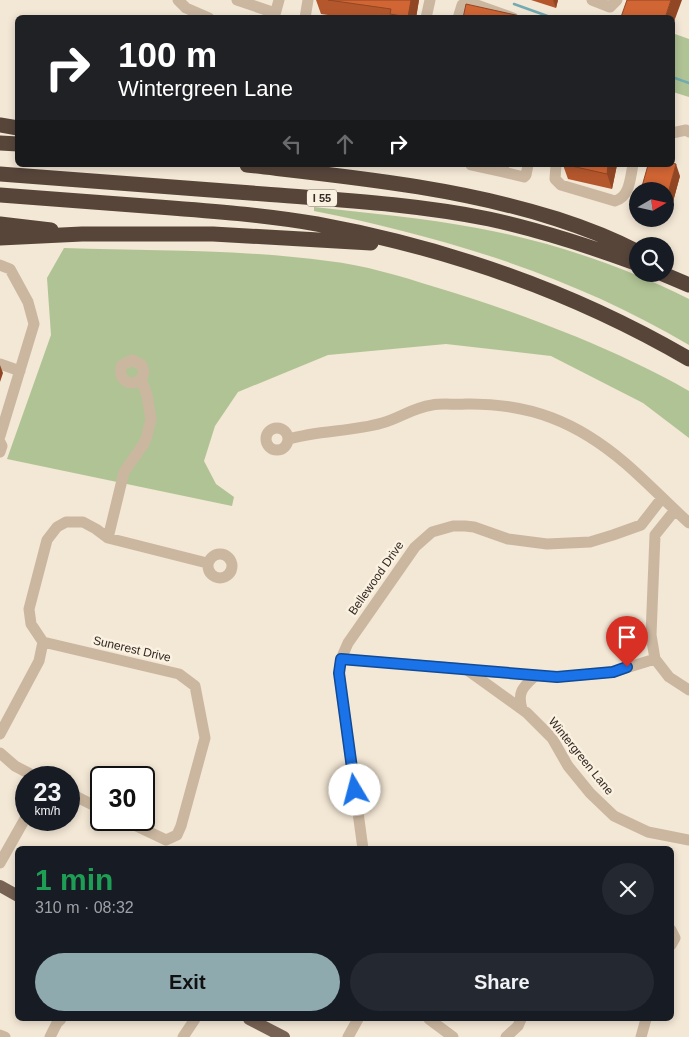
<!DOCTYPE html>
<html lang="en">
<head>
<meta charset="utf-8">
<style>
	body { margin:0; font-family:Helvetica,sans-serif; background:#242831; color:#f1f3f6; height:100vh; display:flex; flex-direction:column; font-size:19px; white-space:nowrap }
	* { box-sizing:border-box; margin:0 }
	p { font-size:16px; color:#9ea1a6 }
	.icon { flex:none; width:28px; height:28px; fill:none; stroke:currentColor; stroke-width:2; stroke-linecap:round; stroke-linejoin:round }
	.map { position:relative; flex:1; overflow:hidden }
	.side { position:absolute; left:15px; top:846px; width:659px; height:175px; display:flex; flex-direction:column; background:#171b24; border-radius:8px; box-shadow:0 2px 8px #0003 }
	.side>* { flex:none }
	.banner { position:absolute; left:15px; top:15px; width:660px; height:152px; border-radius:8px; box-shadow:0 2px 8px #0003; background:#202124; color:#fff; overflow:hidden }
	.needle { width:32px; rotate:81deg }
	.tools { position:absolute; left:629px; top:182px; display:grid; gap:10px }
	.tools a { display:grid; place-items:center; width:45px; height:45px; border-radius:50%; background:#171b24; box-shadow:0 2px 8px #0003; font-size:25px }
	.speed { position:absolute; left:15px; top:766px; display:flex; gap:10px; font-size:25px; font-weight:700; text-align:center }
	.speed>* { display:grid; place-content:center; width:65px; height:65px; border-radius:50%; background:#171b24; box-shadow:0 2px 8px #0003; line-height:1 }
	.speed small { font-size:12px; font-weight:400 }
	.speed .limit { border:2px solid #111; border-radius:8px; background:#fff; color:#111 }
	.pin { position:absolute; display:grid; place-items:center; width:42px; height:42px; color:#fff; margin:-51px -21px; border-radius:50% 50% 50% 0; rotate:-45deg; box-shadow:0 0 5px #0007 }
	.pin .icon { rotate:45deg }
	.me { position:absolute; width:55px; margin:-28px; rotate:352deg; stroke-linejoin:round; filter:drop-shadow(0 0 4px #0008) }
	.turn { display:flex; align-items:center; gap:18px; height:105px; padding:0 20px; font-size:22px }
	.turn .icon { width:65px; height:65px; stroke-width:2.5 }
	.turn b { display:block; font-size:35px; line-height:42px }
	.lanes { display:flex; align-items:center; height:48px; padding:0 20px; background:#0003; justify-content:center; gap:25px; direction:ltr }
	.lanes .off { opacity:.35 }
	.round { display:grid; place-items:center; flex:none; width:52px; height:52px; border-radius:26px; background:#242831 }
	.overview { display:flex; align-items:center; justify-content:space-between; height:85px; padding:0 20px }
	h1 { font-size:30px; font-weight:600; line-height:38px; color:#1e9e55 }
	.primary-button { display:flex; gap:10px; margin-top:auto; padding:10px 20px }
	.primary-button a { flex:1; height:58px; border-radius:30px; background:#8eaaaf; color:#111; font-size:20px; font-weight:600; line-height:58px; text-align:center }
	.primary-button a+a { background:#242831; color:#f1f3f6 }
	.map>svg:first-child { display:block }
</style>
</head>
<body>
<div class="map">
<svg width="689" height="1037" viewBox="0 0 689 1037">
	<rect width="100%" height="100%" fill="#f3e7d5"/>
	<!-- green -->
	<path fill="#b0c394" d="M675,34L689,39V97L673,92V41Z
		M314,207C369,213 423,218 477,228C549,241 623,266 689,299V345C573,276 445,237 314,211Z
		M64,248C152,251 241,249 328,261C364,265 400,276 435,287C483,301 530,318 577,337C615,353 653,370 689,391V438L643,403L551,356L446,344L328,355L238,392L215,426L204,461L216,484L234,497L232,506L7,459L51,335L47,278Z"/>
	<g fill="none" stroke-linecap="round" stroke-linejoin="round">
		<!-- stream -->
		<path stroke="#72abb2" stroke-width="2.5" d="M514,4L553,18
			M672,77L689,83"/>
		<!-- minor -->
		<path stroke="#cbb7a0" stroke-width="11" d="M178,0L186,8L209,18
			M237,0L275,13
			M592,0L610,7L617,0
			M274,18L279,0
			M305,18L308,0
			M426,18L430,0
			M458,18L462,5L474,4L513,18
			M672,133L686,130L689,132
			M471,165L503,172L504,165
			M556,165L555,179L561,185L615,201C630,197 630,178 633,165
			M503,172L524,177L526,175L528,165
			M0,265L10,269L28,302L34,324L0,436
			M0,364L20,371
			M266 439a11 11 0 1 1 22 0a11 11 0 1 1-22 0Z
			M289,439C319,430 351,432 382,423C400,418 412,408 432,405C443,403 455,405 466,404C530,403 577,422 625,463C647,482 667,503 689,523
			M0,442L2,446L0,452
			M675,510L655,535L651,635L655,659L669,677L689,690
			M108,538L124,472L145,442L151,420L147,395L141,379L144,372L142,365L132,360L122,365C116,378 130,389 141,379
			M208 566a12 12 0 1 1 24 0a12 12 0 1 1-24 0Z
			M43,642L179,674L195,686L205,738L181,826L177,835L166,840L124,820
			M341,659L466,669L527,713L552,738L568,766L590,793L614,816L648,832L689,840
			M467,670L557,677L613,672L655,659
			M522,709C517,692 523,687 535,676
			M0,734L39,661L43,642L31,624L29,609L47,540L57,527L66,522H83L96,529L108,538L207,563
			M0,753L15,766L38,778
			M69,793L101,809
			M363,849L339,673L341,659L348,643L415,547L432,532L453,526H465L474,527L508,539L547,544L590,542L613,535L641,525L662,498
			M0,863L26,817
			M671,930L675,938L671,945
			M429,1019L453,1037
			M0,1035L5,1037
			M50,1037L57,1023L61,1019
			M183,1037L195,1019
			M348,1037L358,1019
			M506,1037L518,1026L521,1019
			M641,1037L646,1019"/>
		<!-- major -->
		<path stroke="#786253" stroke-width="12" d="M0,886L18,896
			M249,1019L284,1037"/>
		<!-- highway -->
		<path stroke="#57453a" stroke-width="15" d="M0,125L18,128
			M0,143L18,144
			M247,165C350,177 457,187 557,219C585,228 611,238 638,252
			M0,174C88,180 176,187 264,194C340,200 415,204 489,219C540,230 589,246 638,264
			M0,195C53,199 106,203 159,207C212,211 265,215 317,224C447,248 574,292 689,359
			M0,224L51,230
			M0,238L82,234H213L371,243
			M663,274L689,285"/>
	</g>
	<!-- wall -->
	<path fill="#b4572d" d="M316,0H419L416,18H349L321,14Z
		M531,0H558L556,8Z
		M563,165H617L612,189L568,179Z
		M680,176L671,209L665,207V191H642L641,190Z"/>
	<!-- shaded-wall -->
	<path fill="#924724" d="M411,0H419L416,18H408V17Z
		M553,0H558L556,8Z
		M671,0H682L672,27V18H665Z
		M676,164L680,176L671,209L667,197Z
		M608,165H617L612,189L607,174Z
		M0,365L3,373L0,382Z"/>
	<!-- building -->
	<path fill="#d16534" stroke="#924724" d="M328,0H411L408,17L390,14L391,9Z
		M627,0H671L665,18H624L621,17Z
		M466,4L520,16V18H463Z
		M672,163L676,164L667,197L665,196V191H646L641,190L648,165H672Z
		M567,165H608L607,174Z"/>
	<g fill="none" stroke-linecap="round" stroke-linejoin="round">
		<!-- route casing -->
		<g stroke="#114b97" stroke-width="12">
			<path id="route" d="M355,790L339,673L341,659L557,677L613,672L627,667"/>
		</g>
		<!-- route -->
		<use href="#route" stroke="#1a73e8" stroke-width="9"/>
	</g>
	<g text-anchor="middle" stroke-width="5" stroke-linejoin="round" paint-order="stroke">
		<!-- shield labels -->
		<rect fill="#faf1e1" stroke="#70665d" stroke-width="1" x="307" y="189.5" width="30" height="17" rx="4"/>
		<g font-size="11" font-weight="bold" fill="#352a24">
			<text x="322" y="202">I 55</text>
		</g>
		<!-- street labels -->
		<g font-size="12" fill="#352a24" stroke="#faf1e1">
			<text transform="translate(376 578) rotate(-55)" y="4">Bellewood Drive</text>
			<text transform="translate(132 649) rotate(13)" y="4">Sunerest Drive</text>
			<text transform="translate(581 756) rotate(51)" y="4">Wintergreen Lane</text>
		</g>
	</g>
</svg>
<div class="tools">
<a><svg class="needle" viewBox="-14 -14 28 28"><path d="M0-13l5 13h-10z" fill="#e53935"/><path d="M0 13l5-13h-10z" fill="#9ea1a6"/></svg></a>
<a><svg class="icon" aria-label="search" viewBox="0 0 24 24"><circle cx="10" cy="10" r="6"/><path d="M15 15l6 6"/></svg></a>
</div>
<div class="speed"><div>23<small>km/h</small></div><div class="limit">30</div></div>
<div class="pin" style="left:627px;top:667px;background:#d93025"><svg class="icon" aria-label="arrive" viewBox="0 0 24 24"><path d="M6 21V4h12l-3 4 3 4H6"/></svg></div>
<svg class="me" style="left:355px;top:790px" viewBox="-20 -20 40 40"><circle r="19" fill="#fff"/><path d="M0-13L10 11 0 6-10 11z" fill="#1a73e8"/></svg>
<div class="banner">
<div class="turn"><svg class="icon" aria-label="right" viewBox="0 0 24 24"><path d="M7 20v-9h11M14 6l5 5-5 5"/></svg><div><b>100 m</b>Wintergreen Lane</div></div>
<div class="lanes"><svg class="icon off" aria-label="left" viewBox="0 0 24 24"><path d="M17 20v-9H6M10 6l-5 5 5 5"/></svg><svg class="icon off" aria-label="ahead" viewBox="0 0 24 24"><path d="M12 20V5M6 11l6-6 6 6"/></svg><svg class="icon" aria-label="right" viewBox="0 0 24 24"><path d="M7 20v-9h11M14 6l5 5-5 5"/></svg></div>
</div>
<section class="side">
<div class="overview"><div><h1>1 min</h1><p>310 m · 08:32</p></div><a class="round"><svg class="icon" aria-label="close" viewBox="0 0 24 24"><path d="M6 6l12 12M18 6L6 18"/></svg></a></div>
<div class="primary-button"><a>Exit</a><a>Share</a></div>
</section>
</div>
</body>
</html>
